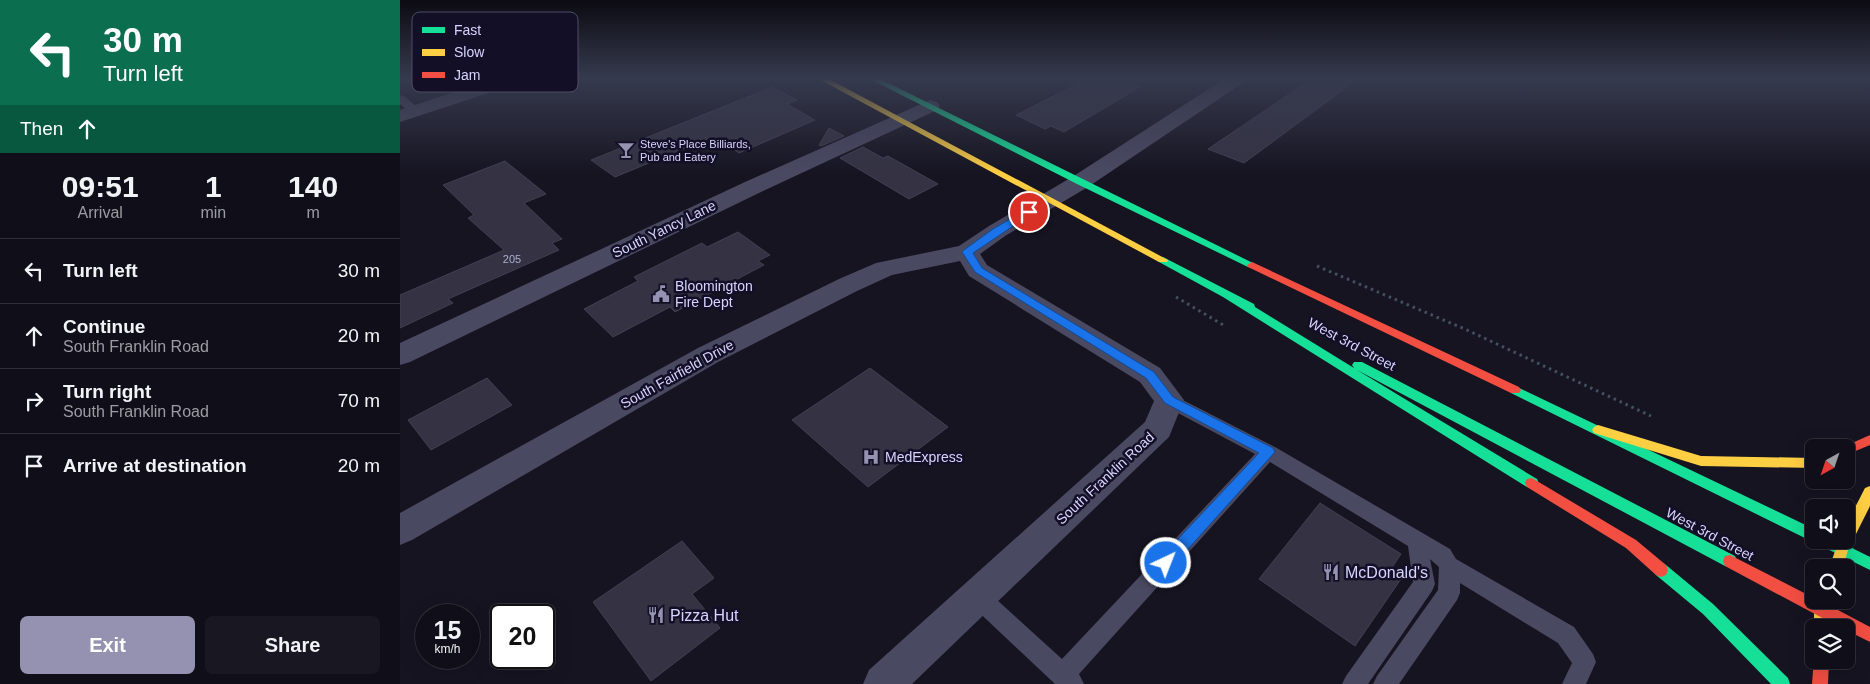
<!DOCTYPE html>
<html lang="en">
<head>
<meta charset="utf-8">
<style>
	body { margin:0; font-family:Helvetica,sans-serif; background:#191822; color:#f1f3f6; height:100vh; display:flex; flex-direction:column; font-size:19px; white-space:nowrap }
	* { box-sizing:border-box; margin:0 }
	p { font-size:16px; color:#9c9ca2 }
	.icon { flex:none; width:28px; height:28px; fill:none; stroke:currentColor; stroke-width:2; stroke-linecap:round; stroke-linejoin:round }
	.map { position:relative; flex:1; overflow:hidden }
	.details { display:flex; flex-direction:column; background:#100f19; width:400px }
	.details>* { flex:none }
	.hud { background:#0b6e4f; color:#fff; overflow:hidden }
	.needle { width:32px; rotate:220deg }
	.buttons { position:absolute; left:1405px; top:439px; display:grid; gap:10px }
	.buttons a { display:grid; place-items:center; width:50px; height:50px; border-radius:8px; background:#100f19; box-shadow:0 5px 20px #0002,0 0 0 1px #302f38; font-size:25px }
	.speed { position:absolute; left:15px; top:604px; display:flex; gap:10px; font-size:25px; font-weight:700; text-align:center }
	.speed>* { display:grid; place-content:center; width:65px; height:65px; border-radius:50%; background:#100f19; box-shadow:0 5px 20px #0002,0 0 0 1px #302f38; line-height:1 }
	.speed small { font-size:12px; font-weight:400 }
	.speed .limit { border:2px solid #111; border-radius:8px; background:#fff; color:#111 }
	.pin { position:absolute; display:grid; place-items:center; width:42px; height:42px; color:#fff; margin:-21px; border:2px solid #fff; border-radius:50%; box-shadow:0 1px 5px #0007 }
	.me { position:absolute; width:55px; margin:-28px; rotate:43deg; stroke-linejoin:round; filter:drop-shadow(0 0 4px #0008) }
	.turn { display:flex; align-items:center; gap:18px; height:105px; padding:0 20px; font-size:22px }
	.turn .icon { width:65px; height:65px; stroke-width:2.5 }
	.turn b { display:block; font-size:35px; line-height:42px }
	.then { display:flex; align-items:center; height:48px; padding:0 20px; background:#0003; gap:10px; font-size:19px }
	.eta { display:flex; justify-content:space-evenly; align-items:center; height:85px; text-align:center }
	.eta b { font-size:30px; font-weight:600; line-height:35px }
	.button { display:flex; gap:10px; margin-top:auto; padding:10px 20px }
	.button a { flex:1; height:58px; border-radius:8px; background:#9591b1; color:#fff; font-size:20px; font-weight:600; line-height:58px; text-align:center }
	.button a+a { background:#191822; color:#f1f3f6 }
	ul { padding:0; list-style:none }
	li { display:flex; align-items:center; gap:15px; height:65px; padding:0 20px; border-top:1px solid #302f38 }
	li div { flex:1 }
	li b { display:block; font-size:19px }
	li em { font-style:normal }
	main { display:flex; flex:1; min-height:0 }
	.map>svg:first-child { display:block }
</style>
</head>
<body>
<main>
<section class="details">
<div class="hud">
<div class="turn"><svg class="icon" aria-label="left" viewBox="0 0 24 24"><path d="M17 20v-9H6M10 6l-5 5 5 5"/></svg><div><b>30 m</b>Turn left</div></div>
<div class="then">Then<svg class="icon" aria-label="ahead" viewBox="0 0 24 24"><path d="M12 20V5M6 11l6-6 6 6"/></svg></div>
</div>
<div class="eta">
<div><b>09:51</b><p>Arrival</p></div>
<div><b>1</b><p>min</p></div>
<div><b>140</b><p>m</p></div>
</div>
<ul>
<li><svg class="icon" aria-label="left" viewBox="0 0 24 24"><path d="M17 20v-9H6M10 6l-5 5 5 5"/></svg><div><b>Turn left</b></div><em>30 m</em></li>
<li><svg class="icon" aria-label="ahead" viewBox="0 0 24 24"><path d="M12 20V5M6 11l6-6 6 6"/></svg><div><b>Continue</b><p>South Franklin Road</p></div><em>20 m</em></li>
<li><svg class="icon" aria-label="right" viewBox="0 0 24 24"><path d="M7 20v-9h11M14 6l5 5-5 5"/></svg><div><b>Turn right</b><p>South Franklin Road</p></div><em>70 m</em></li>
<li><svg class="icon" aria-label="arrive" viewBox="0 0 24 24"><path d="M6 21V4h12l-3 4 3 4H6"/></svg><div><b>Arrive at destination</b></div><em>20 m</em></li>
</ul>
<div class="button"><a>Exit</a><a>Share</a></div>
</section>
<div class="map">
<svg width="1470" height="684" viewBox="0 0 1470 684">
	<rect width="100%" height="100%" fill="#161421"/>
	<!-- building -->
	<path fill="#343243" stroke="#433f54" d="M689,78H714L740,87L664,132L651,126L645,129L616,115Z
		M913,78H959L844,163L808,149Z
		M372,87L397,100L387,104L415,120L339,153L314,136L215,177L191,160Z
		M429,128L444,136L421,146L419,145Z
		M463,147L483,158L488,156L538,184L509,199L440,158Z
		M105,161L146,194L124,203L162,239L152,243L159,250L48,299L53,303L0,328V295L104,250L68,218L74,215L43,185Z
		M338,232L370,255L358,261L364,265L275,312L270,307L213,337L184,309L238,281L234,277L302,243L307,247Z
		M470,368L548,427L468,487L392,420Z
		M87,378L112,405L31,450L8,420Z
		M920,503L1001,554L991,569L1003,576L955,646L859,579Z
		M282,541L314,578L292,594L320,628L251,681L193,602Z"/>
	<g fill="none" stroke-linecap="round" stroke-linejoin="round">
		<!-- path -->
		<path stroke="#44505f" stroke-width="3" stroke-dasharray="2.5 4" stroke-linecap="butt" d="M917,266L1067,330L1251,416
			M776,297L825,326"/>
		<!-- lane -->
		<path fill="#4a4962" fill-rule="evenodd" d="M0,95L4,96L19,109L21,111L19,113H11L0,104Z
			M769,393L875,447L1050,549L1056,559L1174,627L1193,654L1196,662L1186,684H1162L1172,663L1158,643L1060,583V593L1057,600L999,684H973L977,676L1038,590L1039,567L1030,559L1035,584L1032,591L968,684H942L946,676L1013,582L1008,546L870,462L679,674L684,684H655L569,603L566,596L569,589L577,586L585,589L662,659L855,454L763,405L760,400L763,395Z"/>
		<!-- street -->
		<path fill="#4a4962" fill-rule="evenodd" d="M97,78H124L121,82L0,122V110Z
			M826,78H847L844,82L688,187L605,236L580,254L587,265L760,368L784,400L769,437L512,684H463L469,670L745,422L754,401L740,382L569,276L560,261L492,275L457,291L318,362L12,540L0,545V513L298,348L439,279L476,263L559,246L589,226L672,177Z
			M530,100L537,102L540,106L537,110L361,192L10,362L0,365V343L345,182Z"/>
		<!-- fast -->
		<path fill="#16e098" fill-rule="evenodd" d="M468,78H478L857,265L852,268L848,267L677,184Z
			M763,257L854,304L855,307L954,368L952,365L954,362H962L1335,556L1337,561L1335,566L1330,567L1325,566L957,370L1137,479L1139,483L1137,487L1132,488L1127,487L823,297L759,262L758,260L759,258Z
			M1115,386L1414,529V540H1436L1470,557V570L1417,544L1416,542L1409,540L1111,393L1109,390L1111,387Z
			M1261,563L1266,565L1313,604L1388,678L1390,684H1371L1303,614L1256,575L1254,570L1256,565Z"/>
		<!-- slow -->
		<path fill="#ffcf43" fill-rule="evenodd" d="M417,78H427L768,260L767,262H759Z
			M1198,425L1301,456L1414,458V468L1301,466L1194,433L1192,430L1194,427Z
			M1470,486V506L1448,550L1443,568H1429L1439,540H1446V525L1465,488Z
			M1418,600H1434L1430,610V628H1414V610Z"/>
		<!-- jam -->
		<path fill="#f24e42" fill-rule="evenodd" d="M852,262L1119,387L1121,390L1119,393H1111L848,267L847,265Z
			M1470,435V445L1446,455V448H1441Z
			M1132,478L1236,540L1266,565L1268,570L1266,575L1261,577L1256,575L1226,548L1127,487L1125,483L1127,479Z
			M1330,555L1414,598V600H1419L1470,627V642L1446,630V628H1441L1325,566L1323,561L1325,556Z
			M1414,658V660H1429L1428,684H1412Z"/>
	</g>
	<!-- sky -->
	<linearGradient id="sky" x2="0" y2="1"><stop stop-color="#0c0b12"/><stop offset="0.45" stop-color="#363a4e"/><stop offset="1" stop-color="#363a4e" stop-opacity="0"/></linearGradient>
	<rect width="1470" height="174" fill="url(#sky)"/>
	<!-- route -->
	<path fill="#1a73e8" stroke="#114b97" d="M626,210H633L634,212L573,253L582,268L754,372L773,397L873,448L875,452L771,568L766,570L760,568L758,563L760,558L859,453L765,403L746,378L575,272L562,252L564,250L593,229Z"/>
	<!-- icons -->
	<defs>
		<g id="bar-bare" transform="scale(1.35)"><path d="M-6-5H6L.8 .8V4.5H3.5V6h-7V4.5H-.8V.8Z" fill="#9591b1" stroke="#130f26" stroke-width="2.5" paint-order="stroke"/></g>
		<g id="civic-bare" transform="scale(1.35)"><path d="M-.6-6.5H3V-4.5H.6V-3L4-1V1h2V6H-6V1h2V-1L-.6-3ZM-1.2 2.5V6h2.4V2.5Z" fill="#9591b1" stroke="#130f26" stroke-width="2.5" paint-order="stroke"/></g>
		<g id="hospital-bare" transform="scale(1.35)"><path d="M-5-5h3v3.5h4V-5h3V5h-3V1.5h-4V5h-3Z" fill="#9591b1" stroke="#130f26" stroke-width="2.5" paint-order="stroke"/></g>
		<g id="restaurant-bare" transform="scale(1.35)"><path d="M-5-6h1v4h1v-4h1v4h1v-4h1v5L-1.5 .5V6h-2V.5L-5-1ZM5-6V6H3V1.5H1.5Q1.5-4 5-6Z" fill="#9591b1" stroke="#130f26" stroke-width="2.5" paint-order="stroke"/></g>
	</defs>
	<g fill-rule="evenodd">
		<use href="#bar-bare" x="226" y="150"/>
		<use href="#civic-bare" x="261" y="294"/>
		<use href="#hospital-bare" x="471" y="457"/>
		<use href="#restaurant-bare" x="931" y="572"/>
		<use href="#restaurant-bare" x="256" y="615"/>
	</g>
	<g text-anchor="middle" stroke-width="5" stroke-linejoin="round" paint-order="stroke">
		<!-- far-poi labels -->
		<g font-size="11" fill="#d9d4ff" stroke="#130f26" text-anchor="start">
			<text x="240" y="148">Steve's Place Billiards,<tspan x="240" dy="13">Pub and Eatery</tspan></text>
		</g>
		<!-- number labels -->
		<g font-size="11" fill="#b0acd0">
			<text x="112" y="263">205</text>
		</g>
		<!-- street labels -->
		<g font-size="14" fill="#d9d4ff" stroke="#130f26">
			<text transform="translate(264 229) rotate(-26)" y="5">South Yancy Lane</text>
			<text transform="translate(952 344) rotate(28)" y="5">West 3rd Street</text>
			<text transform="translate(277 374) rotate(-29)" y="5">South Fairfield Drive</text>
			<text transform="translate(705 478) rotate(-43)" y="5">South Franklin Road</text>
			<text transform="translate(1310 534) rotate(28)" y="5">West 3rd Street</text>
		</g>
		<!-- poi labels -->
		<g font-size="14" fill="#d9d4ff" stroke="#130f26" text-anchor="start">
			<text x="275" y="291">Bloomington<tspan x="275" dy="16">Fire Dept</tspan></text>
			<text x="485" y="462">MedExpress</text>
		</g>
		<!-- near-poi labels -->
		<g font-size="16" fill="#d9d4ff" stroke="#130f26" text-anchor="start">
			<text x="945" y="578">McDonald's</text>
			<text x="270" y="621">Pizza Hut</text>
		</g>
	</g>
	<!-- legend -->
	<rect x="12" y="12" width="166" height="80" rx="8" fill="#130f26" stroke="#4e4a67" stroke-width="1"/>
	<rect x="22" y="27" width="23" height="6" fill="#16e098"/>
	<rect x="22" y="49" width="23" height="7" fill="#ffcf43"/>
	<rect x="22" y="72" width="23" height="6" fill="#f24e42"/>
	<g font-size="14" fill="#d9d4ff">
		<text x="54" y="35">Fast</text>
		<text x="54" y="57">Slow</text>
		<text x="54" y="80">Jam</text>
	</g>
</svg>
<div class="buttons">
<a><svg class="needle" viewBox="-14 -14 28 28"><path d="M0-13l5 13h-10z" fill="#e53935"/><path d="M0 13l5-13h-10z" fill="#9c9ca2"/></svg></a>
<a><svg class="icon" aria-label="sound" viewBox="0 0 24 24"><path d="M4 9h4l5-4v14l-5-4H4zM17 9q2 3 0 6"/></svg></a>
<a><svg class="icon" aria-label="search" viewBox="0 0 24 24"><circle cx="10" cy="10" r="6"/><path d="M15 15l6 6"/></svg></a>
<a><svg class="icon" aria-label="layers" viewBox="0 0 24 24"><path d="M12 4l9 5-9 5-9-5zM3 14l9 5 9-5"/></svg></a>
</div>
<div class="speed"><div>15<small>km/h</small></div><div class="limit">20</div></div>
<div class="pin" style="left:629px;top:212px;background:#d93025"><svg class="icon" aria-label="arrive" viewBox="0 0 24 24"><path d="M6 21V4h12l-3 4 3 4H6"/></svg></div>
<svg class="me" style="left:766px;top:563px" viewBox="-20 -20 40 40"><circle r="17" fill="#1a73e8" stroke="#fff" stroke-width="3"/><path d="M0-11L8 9 0 5-8 9z" fill="#fff"/></svg>
</div>
</main>
</body>
</html>
